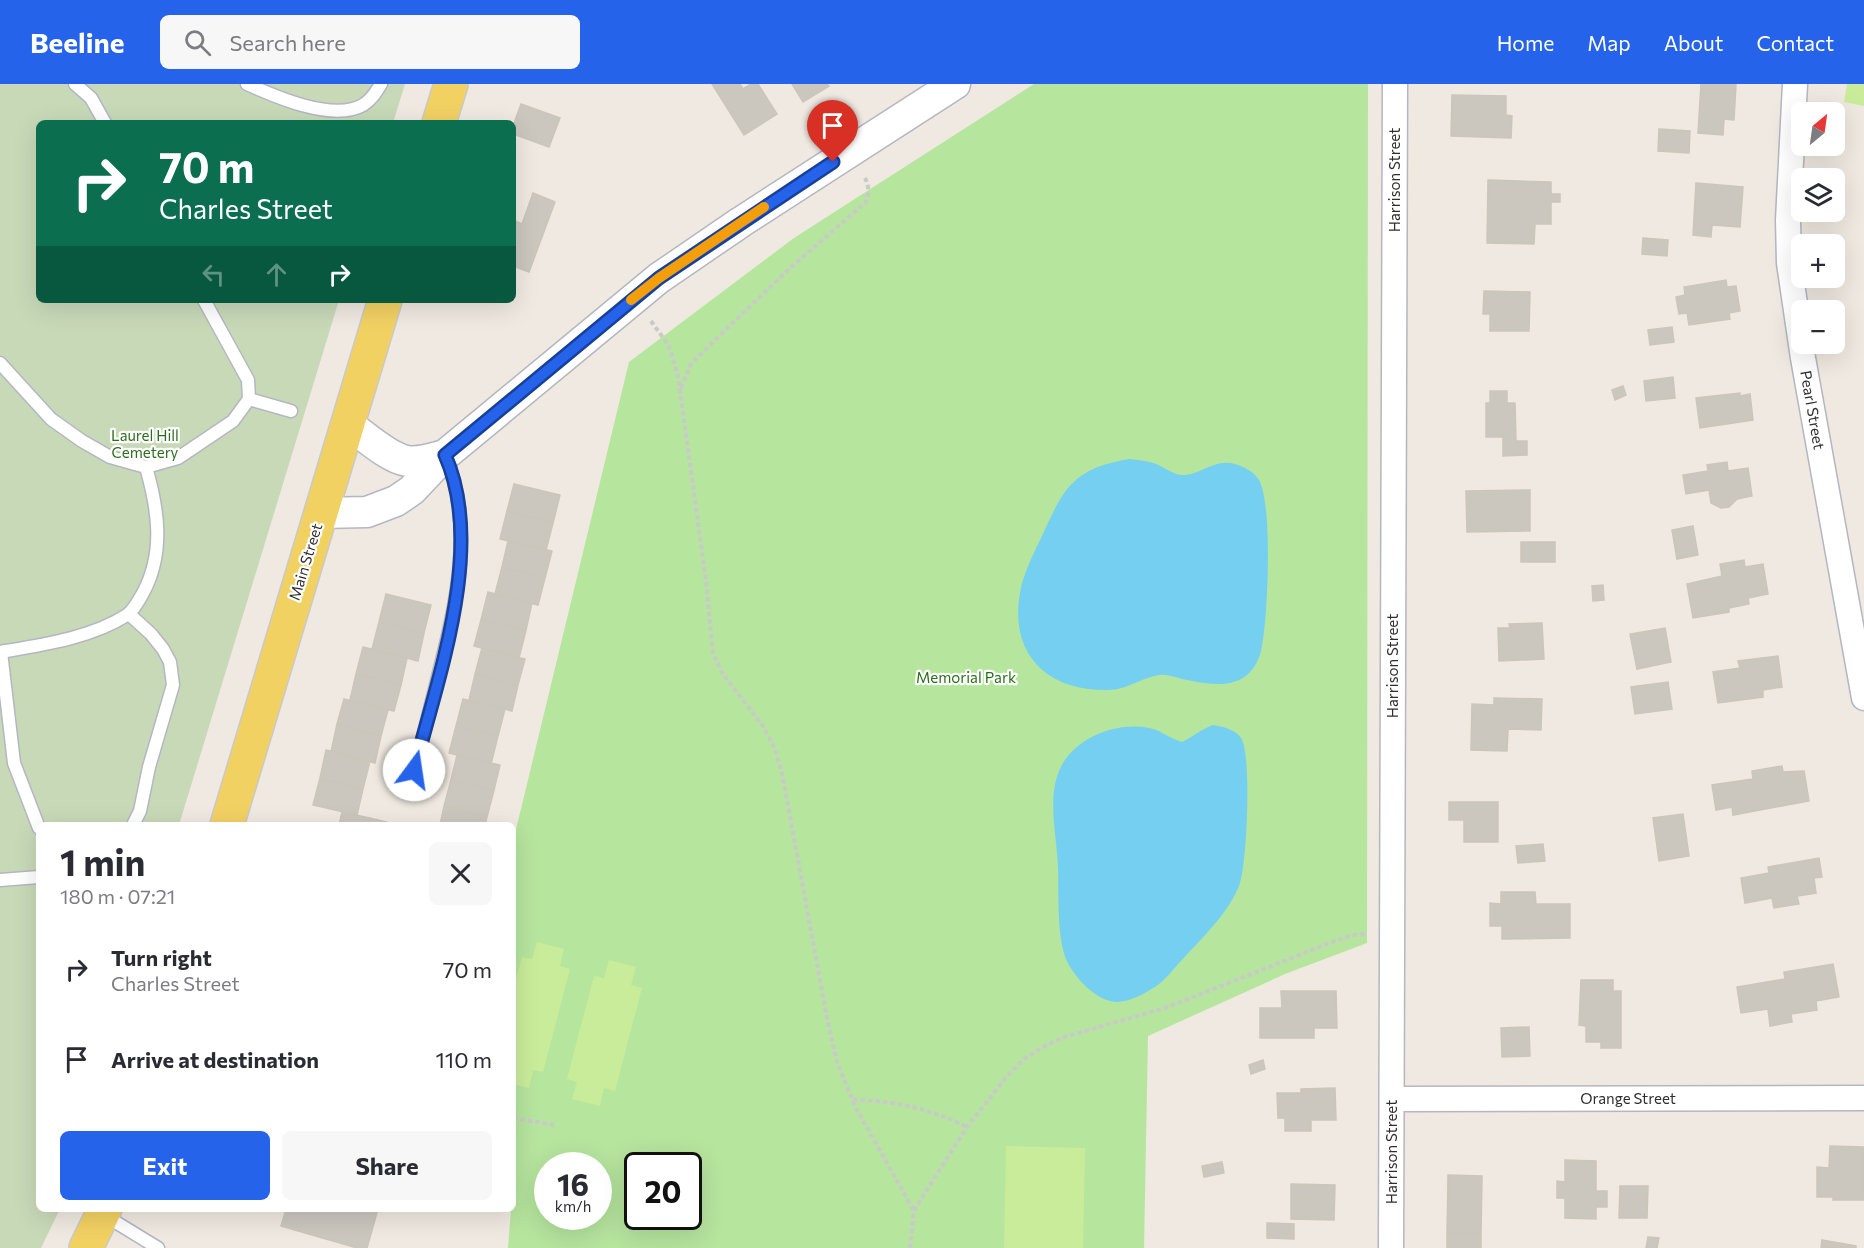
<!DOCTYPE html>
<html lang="en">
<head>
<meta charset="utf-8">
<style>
	body { margin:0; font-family:Commissioner,sans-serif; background:#f7f7f7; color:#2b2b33; height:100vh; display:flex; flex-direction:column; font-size:22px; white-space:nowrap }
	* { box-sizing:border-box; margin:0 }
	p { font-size:20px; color:#7c7c81 }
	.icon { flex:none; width:33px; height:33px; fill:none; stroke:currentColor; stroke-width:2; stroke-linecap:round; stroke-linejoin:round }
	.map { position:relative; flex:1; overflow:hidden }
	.sheet { position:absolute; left:36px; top:738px; width:480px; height:390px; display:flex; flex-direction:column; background:#fff; border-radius:9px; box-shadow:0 6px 24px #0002 }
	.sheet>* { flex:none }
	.guide { position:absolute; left:36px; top:36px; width:480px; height:183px; border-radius:9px; box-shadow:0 6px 24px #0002; background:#0b6e4f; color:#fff; overflow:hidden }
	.needle { width:39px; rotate:29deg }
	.controls { position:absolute; left:1791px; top:18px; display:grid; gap:12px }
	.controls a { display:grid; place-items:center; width:54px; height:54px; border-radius:9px; background:#fff; box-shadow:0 6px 24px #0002; font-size:30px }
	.speed { position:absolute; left:534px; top:1068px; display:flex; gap:12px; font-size:30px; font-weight:700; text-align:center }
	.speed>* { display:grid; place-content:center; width:78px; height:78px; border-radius:50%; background:#fff; box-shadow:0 6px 24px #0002; line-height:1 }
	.speed small { font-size:15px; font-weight:400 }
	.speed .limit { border:3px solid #111; border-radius:9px; background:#fff; color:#111 }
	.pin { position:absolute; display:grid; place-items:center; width:51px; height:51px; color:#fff; margin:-62px -26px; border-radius:50% 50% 50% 0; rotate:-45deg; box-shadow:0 0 6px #0007 }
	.pin .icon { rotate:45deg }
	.me { position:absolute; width:66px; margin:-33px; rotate:14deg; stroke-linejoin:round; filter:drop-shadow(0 0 4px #0008) }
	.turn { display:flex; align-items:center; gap:21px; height:126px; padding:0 24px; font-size:27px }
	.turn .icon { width:78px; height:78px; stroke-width:2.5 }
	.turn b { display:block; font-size:42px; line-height:51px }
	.lanes { display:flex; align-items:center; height:57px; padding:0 24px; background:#0003; justify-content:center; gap:30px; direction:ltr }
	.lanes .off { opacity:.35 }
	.round { display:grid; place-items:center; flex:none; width:63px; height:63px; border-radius:9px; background:#f7f7f7 }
	.overview { display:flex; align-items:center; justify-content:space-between; height:102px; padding:0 24px }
	h1 { font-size:36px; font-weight:700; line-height:45px }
	.primary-button { display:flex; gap:12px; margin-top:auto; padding:12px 24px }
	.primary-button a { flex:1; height:69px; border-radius:9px; background:#2563eb; color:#fff; font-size:24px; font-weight:700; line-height:69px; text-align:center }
	.primary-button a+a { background:#f7f7f7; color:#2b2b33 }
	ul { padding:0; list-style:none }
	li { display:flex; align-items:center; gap:18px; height:90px; padding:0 24px }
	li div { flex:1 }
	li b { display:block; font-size:22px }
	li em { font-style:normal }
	header { display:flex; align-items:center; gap:36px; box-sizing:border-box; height:84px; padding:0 30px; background:#2563eb; color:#fff }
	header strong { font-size:28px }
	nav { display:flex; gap:33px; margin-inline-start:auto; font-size:21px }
	.search { width:420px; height:54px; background:#f7f7f7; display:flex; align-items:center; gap:15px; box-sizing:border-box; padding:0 21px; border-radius:9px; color:#7c7c81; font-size:22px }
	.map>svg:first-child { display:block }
</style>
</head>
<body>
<header>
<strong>Beeline</strong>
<div class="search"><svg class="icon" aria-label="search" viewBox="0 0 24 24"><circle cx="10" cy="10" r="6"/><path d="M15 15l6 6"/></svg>Search here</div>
<nav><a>Home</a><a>Map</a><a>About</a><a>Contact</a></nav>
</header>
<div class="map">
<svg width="1864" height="1164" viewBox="0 0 1864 1164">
	<rect width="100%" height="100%" fill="#efe9e1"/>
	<!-- green -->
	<path fill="#b6e59e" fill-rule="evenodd" d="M1034,0H1368L1367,859L1285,890L1148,952L1144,1164H508L511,1125H513L516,1045H513V758L629,278L794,154ZM548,1082H598V1132H548ZM638,1082H688V1132H638Z"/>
	<!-- cemetery -->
	<path fill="#c8d9b8" d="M0,0H405L393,39H39V216H339L179,741H39V1125H60L41,1164H0Z"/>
	<!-- pitch -->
	<path fill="#c9ec9a" d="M1847,0H1864V22L1844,18Z
		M537,858L564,865L560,882L570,885L543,988L533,986L529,1004L513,1000V907L522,873L532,875Z
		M609,876L636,883L631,901L642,904L615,1007L604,1004L600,1022L572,1015L577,998L567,995L594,892L604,894Z
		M1006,1062L1085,1064L1083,1164H1004Z"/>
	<!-- water -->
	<path fill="#75cff0" d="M1129,375C1138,376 1148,377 1156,380C1164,383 1172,390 1181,391C1199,393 1215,372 1238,381C1246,384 1254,388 1259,396C1273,420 1268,538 1261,567C1250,608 1214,602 1182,595C1175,593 1167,590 1160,591C1142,593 1127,606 1108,606C1048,607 1009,571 1020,509C1023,490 1033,471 1041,454C1064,404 1072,385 1129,375Z
		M1213,641C1223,643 1235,645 1241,654C1252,669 1247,783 1239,802C1227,831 1202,854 1181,877C1174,884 1167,894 1159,900C1148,908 1132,917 1118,918C1098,918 1078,897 1069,881C1056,860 1059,808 1058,783C1056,735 1038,685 1088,655C1106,645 1128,640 1149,644C1161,646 1170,655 1182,658C1193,653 1201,645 1213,641Z"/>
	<!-- building -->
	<path fill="#cbc7bf" stroke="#cbc5ba" stroke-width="1.5" d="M712,0H740L743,5L751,0H758L777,30L744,51Z
		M792,0H827L829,2L803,18Z
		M1701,0H1736L1734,36L1724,35L1723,51L1698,49Z
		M1452,11L1506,12V31L1512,32L1511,54L1451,52Z
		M521,20L560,34L549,63L513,50V42Z
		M1659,45L1690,47L1689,69L1658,67Z
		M1488,96L1551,98V110H1560V118H1551V140H1535L1534,160L1487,159Z
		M1696,99L1743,103L1740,143L1712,141L1711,153L1693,151Z
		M533,109L555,118L529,188L513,182V136L522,140Z
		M1643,154L1668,156L1667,172L1642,170Z
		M1726,196L1727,203L1736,202L1740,227L1729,229L1730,235L1689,241L1687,229L1679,230L1676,213L1685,211L1684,203Z
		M1484,207L1530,208L1529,247H1490V230H1483Z
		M1672,243L1674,258L1650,261L1648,246Z
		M1673,293L1675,314L1646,317L1644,297Z
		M1623,302L1626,311L1615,316L1612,306Z
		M1490,307H1507V319H1515L1516,357H1527V371L1503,372V353H1486V319H1490Z
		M1740,309V312L1750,310L1753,336L1700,344L1696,314Z
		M1727,378L1728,387L1748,384L1752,412L1737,415L1729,423L1721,424L1711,419L1709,406L1686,410L1683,391L1708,387L1707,381Z
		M514,400L560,411L553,439L507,427Z
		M1530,406V447L1467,448L1466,407Z
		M507,427L553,439L546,466L500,455Z
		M1693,442L1698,471L1677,475L1672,446Z
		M508,457L552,467L545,494L502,483Z
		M1521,458H1555V478H1521Z
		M1744,476L1745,483L1763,480L1768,510L1748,514L1749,520L1729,524V528L1693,534L1687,500L1722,492L1720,480Z
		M502,483L545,494L538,521L495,510Z
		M1603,501L1604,516L1593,517L1592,502Z
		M488,508L532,519L526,546L481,536Z
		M386,510L431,521L424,549L379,538Z
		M481,536L526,546L519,574L474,562Z
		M379,538L424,549L418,577L372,565Z
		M1542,539L1544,575L1499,577L1498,544H1510L1509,540Z
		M1665,544L1671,578L1637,585L1630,550Z
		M363,563L407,574L401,601L356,590Z
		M482,564L525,575L518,601L475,590Z
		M1778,572L1782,603L1763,606V613L1718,619L1713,588L1740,584L1738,577Z
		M356,590L401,601L394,627L350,616Z
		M475,590L518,601L512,627L469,616Z
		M1668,598L1672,625L1635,630L1631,603Z
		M1494,614L1542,615L1541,646L1508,645L1507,667L1471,666L1472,620L1494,621Z
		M344,615L388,626L381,652L337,640Z
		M463,615L505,625L498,652L456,642Z
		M337,640L381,652L375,679L331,668Z
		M456,642L498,652L491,680L449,669Z
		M326,666L370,677L363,705L320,694Z
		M457,671L500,681L494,706L451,696Z
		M1782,682L1783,688L1804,687L1809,717L1733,731L1732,723L1716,726L1712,701L1753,695L1752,687Z
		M320,694L363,705L357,731L313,721Z
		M451,696L494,706L487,733L444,722Z
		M1449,718H1498V758H1464V736H1449Z
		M444,722L487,733L485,741H440Z
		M342,728L370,734L368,741H339Z
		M1683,730L1689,772L1659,777L1653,734Z
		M370,734L398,741H368Z
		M1543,760L1545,777L1518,779L1516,762Z
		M1819,774L1822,793L1814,794L1816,809L1797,812L1799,820L1774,824L1772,814L1745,819L1741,794L1769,789L1768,783Z
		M1501,808H1535L1536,820H1570V854L1502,855V842H1490V819L1501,820Z
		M1833,880L1839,913L1816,917L1817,926L1791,930L1792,938L1770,942L1768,925L1741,929L1737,903L1785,895L1784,888Z
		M1581,896H1613V907H1621V964H1601V958H1586V942L1579,941Z
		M1281,907H1336L1337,944H1314V954H1260V924H1282Z
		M1529,943L1530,972L1502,973L1501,944Z
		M1263,976L1265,985L1251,990L1249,981Z
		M1335,1004L1336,1036H1311V1047H1285V1034H1278L1277,1009H1301V1005Z
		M1830,1062L1864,1063V1116H1833V1113H1817V1083L1829,1084Z
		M1565,1076L1596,1077V1107H1607V1123H1596V1135L1565,1134V1114H1557V1097L1565,1098Z
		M1222,1078L1224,1089L1204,1093L1202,1082Z
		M1448,1091L1482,1092L1481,1150H1447Z
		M1291,1100L1335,1101L1334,1136L1291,1135Z
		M1620,1102H1648L1647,1134H1619Z
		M286,1125H378L367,1164H357L281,1142Z
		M1267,1139L1294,1140V1155L1267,1154Z
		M1447,1150H1481V1164H1447Z
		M1648,1153L1659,1154L1657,1164H1646Z
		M1822,1156L1856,1162V1164H1821Z"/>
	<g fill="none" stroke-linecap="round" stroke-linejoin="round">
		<!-- service casing -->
		<g stroke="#b4b7c1" stroke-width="15">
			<path id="service" d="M75,0L91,14L105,39
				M247,0C276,13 333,38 363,21C372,15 376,8 381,0
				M0,279L51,335L82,357L110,373L146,383L178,374L233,337L249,315L248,296L204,216
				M249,315L291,327
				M129,530L151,550L163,565L170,578L173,601L149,683L140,727L133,741
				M0,568C42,561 91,554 127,531C134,526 139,516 143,509C165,468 158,425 146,383
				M1,568L14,679L39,744
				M409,708C418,672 427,637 436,601C454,529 477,443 445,372
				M0,796L39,793
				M104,1131L158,1164"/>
		</g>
		<!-- minor casing -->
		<g stroke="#b4b7c1" stroke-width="27">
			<path id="minor" d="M1795,0L1788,136L1789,179L1803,274L1864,614
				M1392,1015L1864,1014
				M1391,1164L1395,0"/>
		</g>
		<!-- tertiary casing -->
		<g stroke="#b4b7c1" stroke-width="33">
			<path id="tertiary" d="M348,340C364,351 388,374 407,377C420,379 433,374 445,371
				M321,429L367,428L396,417L412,406L445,371L659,194L741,138L955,0"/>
		</g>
		<!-- primary casing -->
		<g stroke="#c9c9c9" stroke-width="36">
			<path id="primary" d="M439,39L451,0
				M227,741L385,216
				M86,1164L105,1125"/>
		</g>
		<!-- path -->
		<path stroke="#c9c9c9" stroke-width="4" stroke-dasharray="4.5 3" stroke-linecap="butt" d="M651,237L669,262L678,292L706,497L713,569L722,589L763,642L775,665L782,689L827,934L837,978L856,1024L914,1127
			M681,304L691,280L713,258L789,185L865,119C870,111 869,102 865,94
			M853,1016C893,1016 931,1025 967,1043
			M513,1034L554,1041
			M910,1164L914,1127L921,1115L967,1043L1007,992L1024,975L1041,964L1061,954L1168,923L1332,858L1352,851L1365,850"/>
		<!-- service -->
		<use href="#service" stroke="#fff" stroke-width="12"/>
		<!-- minor -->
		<use href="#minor" stroke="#fff" stroke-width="24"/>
		<!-- tertiary -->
		<use href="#tertiary" stroke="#fff" stroke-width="30"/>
		<!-- primary -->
		<use href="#primary" stroke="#f2d163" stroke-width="33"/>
	</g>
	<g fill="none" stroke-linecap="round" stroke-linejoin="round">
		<!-- route casing -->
		<g stroke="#184099" stroke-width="15">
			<path id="route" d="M414,686C438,593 486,463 445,371L659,194L833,78"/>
		</g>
		<!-- route -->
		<use href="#route" stroke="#2563eb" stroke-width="10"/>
		<!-- slow -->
		<path stroke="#f59e0b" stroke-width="10" d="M631,216L659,194L764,123"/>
	</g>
	<g text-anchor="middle" stroke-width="4.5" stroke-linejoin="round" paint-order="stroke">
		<!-- street labels -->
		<g font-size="15" fill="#2e2e2e" stroke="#fff">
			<text transform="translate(1395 96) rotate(-90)" y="5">Harrison Street</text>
			<text transform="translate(1812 326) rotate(80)" y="5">Pearl Street</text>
			<text transform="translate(306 478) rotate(-73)" y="5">Main Street</text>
			<text transform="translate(1393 582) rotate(-90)" y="5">Harrison Street</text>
			<text x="1628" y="1020">Orange Street</text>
			<text transform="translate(1392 1068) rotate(-90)" y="5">Harrison Street</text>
		</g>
		<!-- park labels -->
		<g font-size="15" fill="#2c6e1b" stroke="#fff">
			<text x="145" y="357">Laurel Hill<tspan x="145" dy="17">Cemetery</tspan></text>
			<text x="966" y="599">Memorial Park</text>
		</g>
	</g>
</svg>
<div class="controls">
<a><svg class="needle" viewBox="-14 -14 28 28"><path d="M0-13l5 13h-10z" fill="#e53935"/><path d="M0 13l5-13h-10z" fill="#7c7c81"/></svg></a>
<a><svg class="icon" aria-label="layers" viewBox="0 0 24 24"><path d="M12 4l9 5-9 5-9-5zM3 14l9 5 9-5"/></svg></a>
<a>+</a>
<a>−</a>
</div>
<div class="speed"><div>16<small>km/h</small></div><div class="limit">20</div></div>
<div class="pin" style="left:833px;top:78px;background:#d93025"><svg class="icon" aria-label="arrive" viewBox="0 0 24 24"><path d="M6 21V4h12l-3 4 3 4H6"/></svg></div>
<svg class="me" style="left:414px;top:686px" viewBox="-20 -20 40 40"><circle r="19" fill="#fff"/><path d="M0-13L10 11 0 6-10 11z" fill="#2563eb"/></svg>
<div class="guide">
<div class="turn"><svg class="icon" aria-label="right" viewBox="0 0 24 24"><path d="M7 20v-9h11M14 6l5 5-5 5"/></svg><div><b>70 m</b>Charles Street</div></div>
<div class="lanes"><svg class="icon off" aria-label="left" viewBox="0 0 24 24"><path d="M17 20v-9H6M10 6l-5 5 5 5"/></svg><svg class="icon off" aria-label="ahead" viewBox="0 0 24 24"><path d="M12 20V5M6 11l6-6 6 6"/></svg><svg class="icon" aria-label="right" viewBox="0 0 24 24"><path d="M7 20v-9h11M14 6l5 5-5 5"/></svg></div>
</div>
<section class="sheet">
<div class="overview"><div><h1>1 min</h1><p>180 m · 07:21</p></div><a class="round"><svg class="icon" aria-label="close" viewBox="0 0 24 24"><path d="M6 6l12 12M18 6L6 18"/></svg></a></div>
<ul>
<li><svg class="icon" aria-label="right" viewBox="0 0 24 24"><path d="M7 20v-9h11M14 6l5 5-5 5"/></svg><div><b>Turn right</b><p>Charles Street</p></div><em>70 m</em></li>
<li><svg class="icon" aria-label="arrive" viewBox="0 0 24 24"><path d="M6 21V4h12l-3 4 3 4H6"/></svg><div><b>Arrive at destination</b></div><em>110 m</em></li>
</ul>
<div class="primary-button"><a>Exit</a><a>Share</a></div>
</section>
</div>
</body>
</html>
